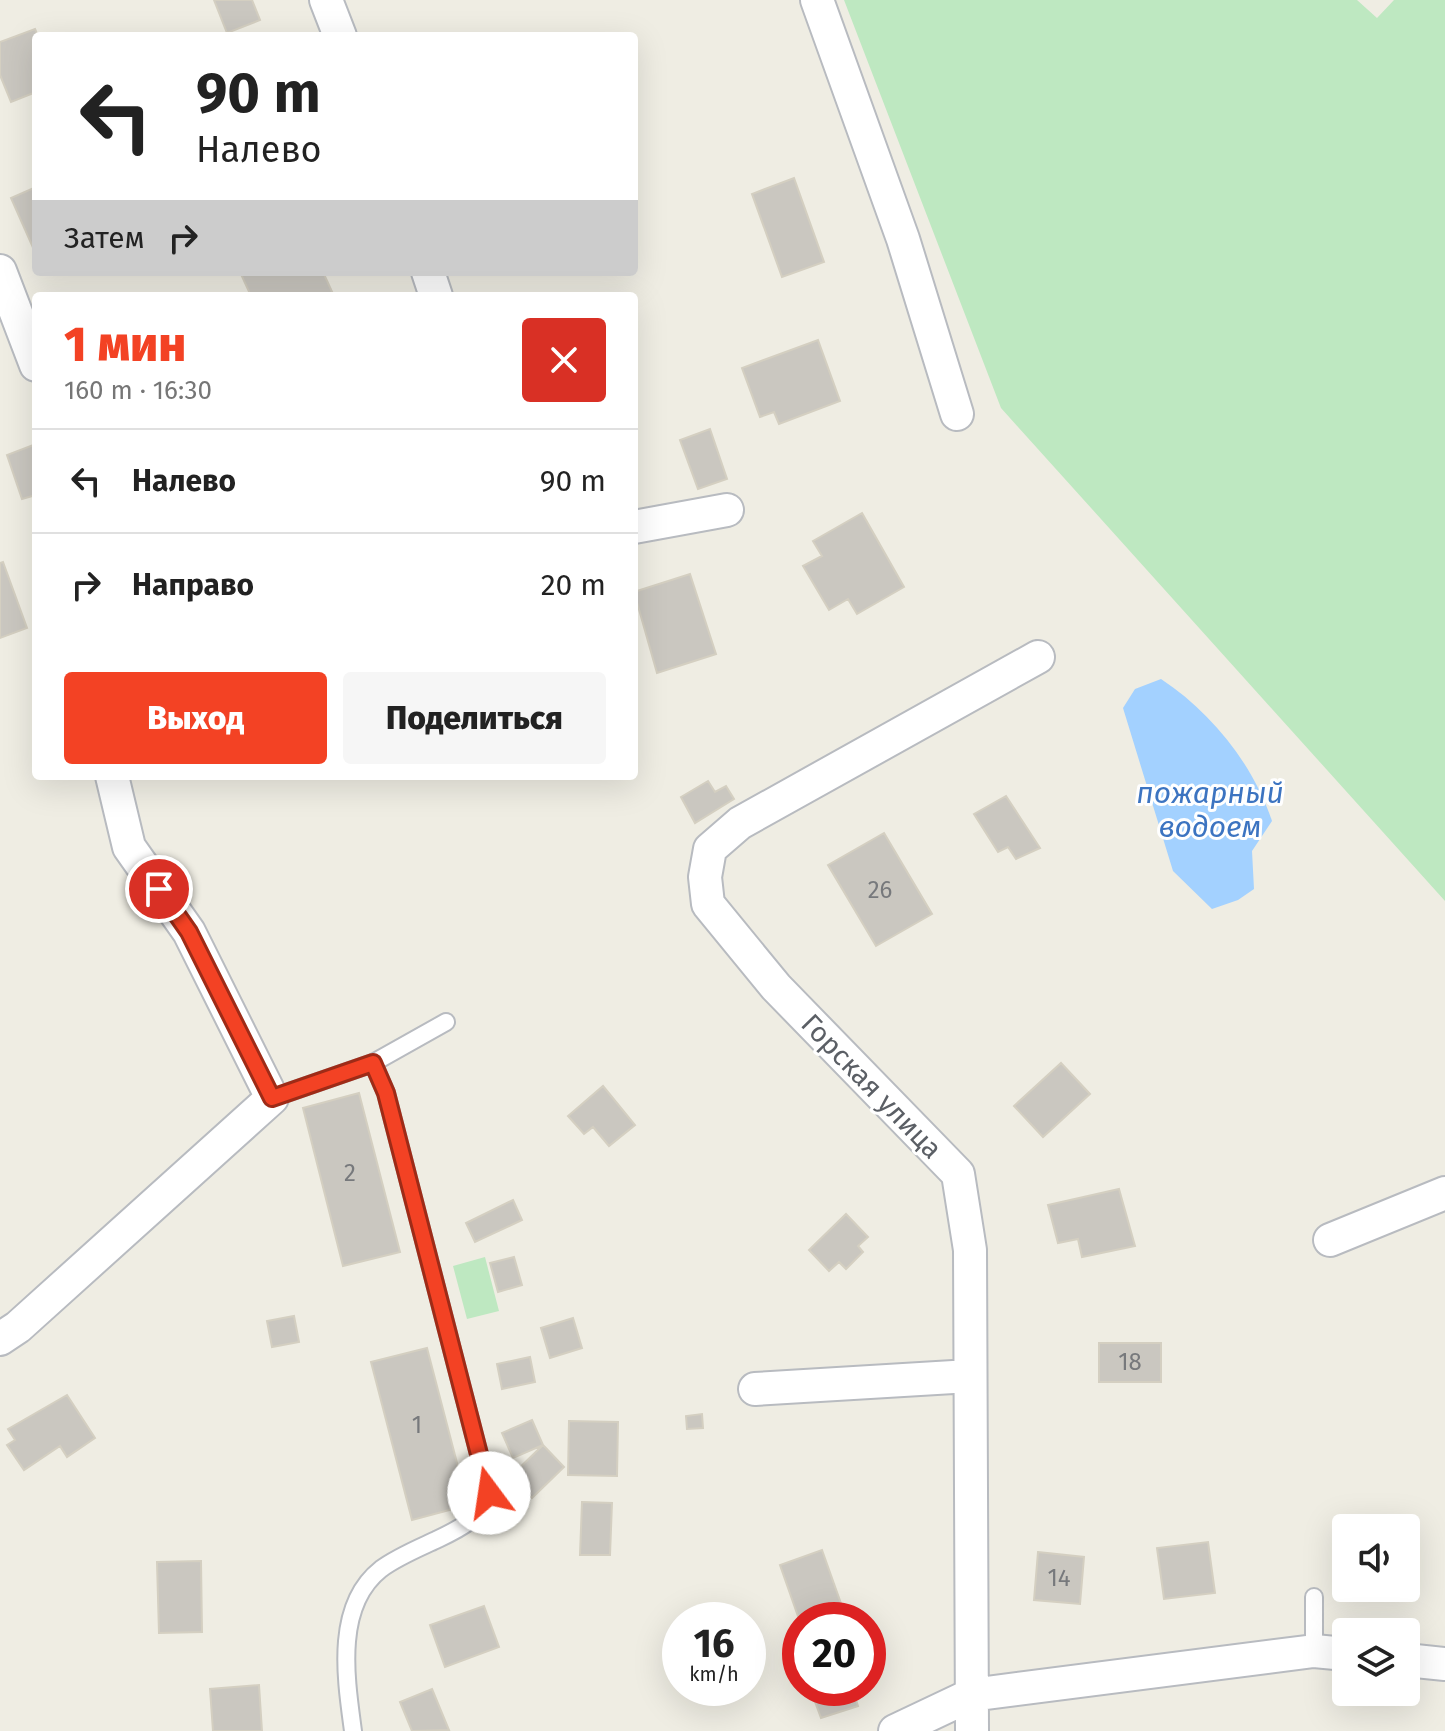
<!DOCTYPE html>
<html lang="ru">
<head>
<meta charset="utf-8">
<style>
	body { margin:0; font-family:"Fira Sans",sans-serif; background:#f6f6f6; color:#222; height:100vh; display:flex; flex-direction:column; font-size:30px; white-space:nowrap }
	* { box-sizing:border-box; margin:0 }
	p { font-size:26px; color:#767676 }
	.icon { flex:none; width:44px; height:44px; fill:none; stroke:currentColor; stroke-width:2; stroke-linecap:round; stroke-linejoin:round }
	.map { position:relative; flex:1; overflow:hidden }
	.drawer { position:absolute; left:32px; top:292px; width:606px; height:488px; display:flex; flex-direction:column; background:#fff; border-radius:8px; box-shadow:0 8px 32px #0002 }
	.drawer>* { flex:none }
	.guide { position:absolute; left:32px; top:32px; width:606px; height:244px; border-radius:8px; box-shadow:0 8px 32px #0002; background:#fff; color:#222; overflow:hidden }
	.controls { position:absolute; left:1332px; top:1514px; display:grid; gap:16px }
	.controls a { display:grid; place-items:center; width:88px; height:88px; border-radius:8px; background:#fff; box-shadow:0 8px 32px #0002; font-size:40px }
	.speed { position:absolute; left:662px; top:1602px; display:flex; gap:16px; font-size:40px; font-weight:700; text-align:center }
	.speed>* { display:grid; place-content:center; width:104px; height:104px; border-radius:50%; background:#fff; box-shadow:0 8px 32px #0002; line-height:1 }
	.speed small { font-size:20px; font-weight:400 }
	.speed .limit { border:12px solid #d22; background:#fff; color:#111 }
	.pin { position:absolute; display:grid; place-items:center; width:68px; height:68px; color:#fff; margin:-34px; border:4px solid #fff; border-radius:50%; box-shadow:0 2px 8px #0007 }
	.me { position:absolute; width:88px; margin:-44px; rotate:346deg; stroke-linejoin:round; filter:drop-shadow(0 0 6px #0008) }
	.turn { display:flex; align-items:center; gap:28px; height:168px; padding:0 32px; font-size:36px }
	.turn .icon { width:104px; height:104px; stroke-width:2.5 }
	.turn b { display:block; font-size:56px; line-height:68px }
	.then { display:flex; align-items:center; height:76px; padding:0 32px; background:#0003; gap:16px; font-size:30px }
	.round { display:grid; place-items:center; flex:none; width:84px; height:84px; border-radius:8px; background:#f6f6f6 }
	.overview { display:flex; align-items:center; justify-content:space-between; height:136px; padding:0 32px }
	h1 { font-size:48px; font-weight:800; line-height:60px; color:#f34224 }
	.action { display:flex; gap:16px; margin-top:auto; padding:16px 32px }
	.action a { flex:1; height:92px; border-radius:8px; background:#f34224; color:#fff; font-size:32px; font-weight:800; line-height:92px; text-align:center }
	.action a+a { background:#f6f6f6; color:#222 }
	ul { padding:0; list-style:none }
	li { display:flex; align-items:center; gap:24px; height:104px; padding:0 32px; border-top:2px solid #e0e0e0 }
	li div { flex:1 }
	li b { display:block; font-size:30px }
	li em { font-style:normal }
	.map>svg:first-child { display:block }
</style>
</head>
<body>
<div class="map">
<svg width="1445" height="1731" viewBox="0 0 1445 1731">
	<rect width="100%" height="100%" fill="#efede3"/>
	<!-- green -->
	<path fill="#bee8c1" d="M844,0H1357L1377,18L1394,0H1445V901L1001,408Z
		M485,1257L499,1311L467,1319L453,1266Z"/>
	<!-- water -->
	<path fill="#a3d1ff" d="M1161,679C1211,712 1253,764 1272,821L1252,851L1254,889L1238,900L1212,909L1173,871L1123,708L1135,689Z"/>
	<!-- building -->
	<path fill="#cac7c0" stroke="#d4cfc1" stroke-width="2" d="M214,0H252L260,20L227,33Z
		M35,29L38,36L36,92L11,102L0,75V42Z
		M794,178L824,262L782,277L752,194Z
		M36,187V249L34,250L11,198Z
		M240,272H323L334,296H251Z
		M818,340L840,401L779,424L774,412L760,417L742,368Z
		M710,429L727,479L698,489L680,440Z
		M36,444V495L22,499L7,455Z
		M862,513L904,587L857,614L848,599L829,610L803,566L822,556L813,541Z
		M3,562L27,628L0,638V563Z
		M690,574L716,654L657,673L634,592Z
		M708,781L715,792L726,786L734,799L695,823L681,797Z
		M1006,796L1040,848L1016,859L1008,847L998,852L974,814Z
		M884,833L932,914L876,946L828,865Z
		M1061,1063L1090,1094L1043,1137L1014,1106Z
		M603,1086L635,1125L609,1146L593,1127L584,1134L568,1116Z
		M359,1093L400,1252L343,1266L303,1108Z
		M1119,1189L1135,1246L1082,1257L1078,1239L1058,1243L1048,1205Z
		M513,1200L522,1220L475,1242L466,1223Z
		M846,1214L868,1237L858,1246L863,1252L846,1269L839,1262L829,1271L809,1250Z
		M514,1257L522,1285L498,1292L490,1263Z
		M294,1316L299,1342L272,1347L267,1321Z
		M573,1318L582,1348L550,1358L541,1328Z
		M1099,1343H1161V1382H1099Z
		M427,1348L468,1505L412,1520L371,1362Z
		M530,1357L535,1382L502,1389L497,1364Z
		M67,1395L95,1438L67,1457L60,1446L24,1470L7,1445L15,1440L8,1429Z
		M702,1414L703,1428L687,1429L686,1416Z
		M532,1420L543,1445L513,1458L502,1433Z
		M569,1421L618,1422L617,1476L568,1475Z
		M543,1445L564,1467L532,1498L511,1476Z
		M582,1502L612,1503L610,1555H580Z
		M1208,1542L1215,1593L1164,1599L1157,1548Z
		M822,1550L844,1612L822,1620L800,1622L780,1565Z
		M1038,1552L1084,1557L1080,1604L1034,1600Z
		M201,1561L202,1632L159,1633L157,1562Z
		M484,1606L499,1647L445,1667L430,1625Z
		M259,1685L262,1731H213L210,1689Z
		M810,1688H852L858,1706L821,1718Z
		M432,1689L449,1730L412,1731L400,1702Z"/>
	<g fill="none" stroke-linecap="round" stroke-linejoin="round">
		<!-- service casing -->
		<g stroke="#b8bbc0" stroke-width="20">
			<path id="service" d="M272,1098L373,1063L446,1022
				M1314,1597V1651
				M353,1731C346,1679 334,1606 381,1569C397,1557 419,1548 436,1540C461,1528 479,1520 489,1493L386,1093L373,1063"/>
		</g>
		<!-- minor casing -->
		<g stroke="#b8bbc0" stroke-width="36">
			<path id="minor" d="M326,0L340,36
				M817,0L903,239L957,414
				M0,271L36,365
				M428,272L436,296
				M634,527L727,510
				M1330,1240L1445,1193
				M0,1339L18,1327L272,1098L189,932L129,847L112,776
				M755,1389L970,1376
				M1406,1660L1445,1664
				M895,1731L971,1695L1314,1651L1346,1654
				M972,1731L970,1250L958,1174L776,987L708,904L705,877L710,849L740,823L1038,657"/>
		</g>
		<!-- service -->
		<use href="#service" stroke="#fff" stroke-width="16"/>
		<!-- minor -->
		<use href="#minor" stroke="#fff" stroke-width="32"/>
	</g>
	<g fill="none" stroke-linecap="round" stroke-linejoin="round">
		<!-- route casing -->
		<g stroke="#9e2b17" stroke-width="20">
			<path id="route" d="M159,889L189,932L272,1098L373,1063L386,1093L489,1493"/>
		</g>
		<!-- route -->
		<use href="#route" stroke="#f34224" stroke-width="14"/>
	</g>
	<g text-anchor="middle" stroke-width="6" stroke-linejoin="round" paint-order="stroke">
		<!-- number labels -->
		<g font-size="24" fill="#77797c">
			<text x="880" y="898">26</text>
			<text x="350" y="1181">2</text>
			<text x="1130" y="1370">18</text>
			<text x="417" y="1433">1</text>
			<text x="1059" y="1586">14</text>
		</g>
		<!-- street labels -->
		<g font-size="28" fill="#5b5f65" stroke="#fff">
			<text transform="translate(872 1086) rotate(46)" y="10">Горская улица</text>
		</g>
		<!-- water labels -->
		<g font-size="30" font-style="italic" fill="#3c74c1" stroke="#fff">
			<text x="1210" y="803">пожарный<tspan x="1210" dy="34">водоем</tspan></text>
		</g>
	</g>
</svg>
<div class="controls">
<a><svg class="icon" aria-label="sound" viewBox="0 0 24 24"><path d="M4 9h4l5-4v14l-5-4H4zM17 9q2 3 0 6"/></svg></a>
<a><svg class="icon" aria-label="layers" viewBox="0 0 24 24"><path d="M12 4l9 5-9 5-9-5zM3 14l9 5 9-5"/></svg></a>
</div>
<div class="speed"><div>16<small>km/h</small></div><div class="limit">20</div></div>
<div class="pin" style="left:159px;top:889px;background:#d93025"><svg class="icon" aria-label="arrive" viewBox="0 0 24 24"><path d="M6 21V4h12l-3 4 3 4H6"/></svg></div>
<svg class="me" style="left:489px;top:1493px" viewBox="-20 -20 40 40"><circle r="19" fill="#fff"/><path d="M0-13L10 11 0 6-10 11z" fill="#f34224"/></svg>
<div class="guide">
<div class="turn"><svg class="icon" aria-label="left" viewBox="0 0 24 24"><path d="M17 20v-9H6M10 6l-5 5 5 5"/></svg><div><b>90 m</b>Налево</div></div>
<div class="then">Затем<svg class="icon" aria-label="right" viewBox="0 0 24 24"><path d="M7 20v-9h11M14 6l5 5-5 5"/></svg></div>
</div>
<section class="drawer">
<div class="overview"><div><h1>1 мин</h1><p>160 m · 16:30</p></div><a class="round" style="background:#d93025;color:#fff"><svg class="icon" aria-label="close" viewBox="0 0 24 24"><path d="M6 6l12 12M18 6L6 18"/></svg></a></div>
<ul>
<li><svg class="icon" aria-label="left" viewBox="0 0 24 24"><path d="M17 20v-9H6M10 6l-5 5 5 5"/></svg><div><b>Налево</b></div><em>90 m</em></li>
<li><svg class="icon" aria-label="right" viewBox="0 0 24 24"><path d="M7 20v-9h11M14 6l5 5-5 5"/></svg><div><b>Направо</b></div><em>20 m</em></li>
</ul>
<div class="action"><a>Выход</a><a>Поделиться</a></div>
</section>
</div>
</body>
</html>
